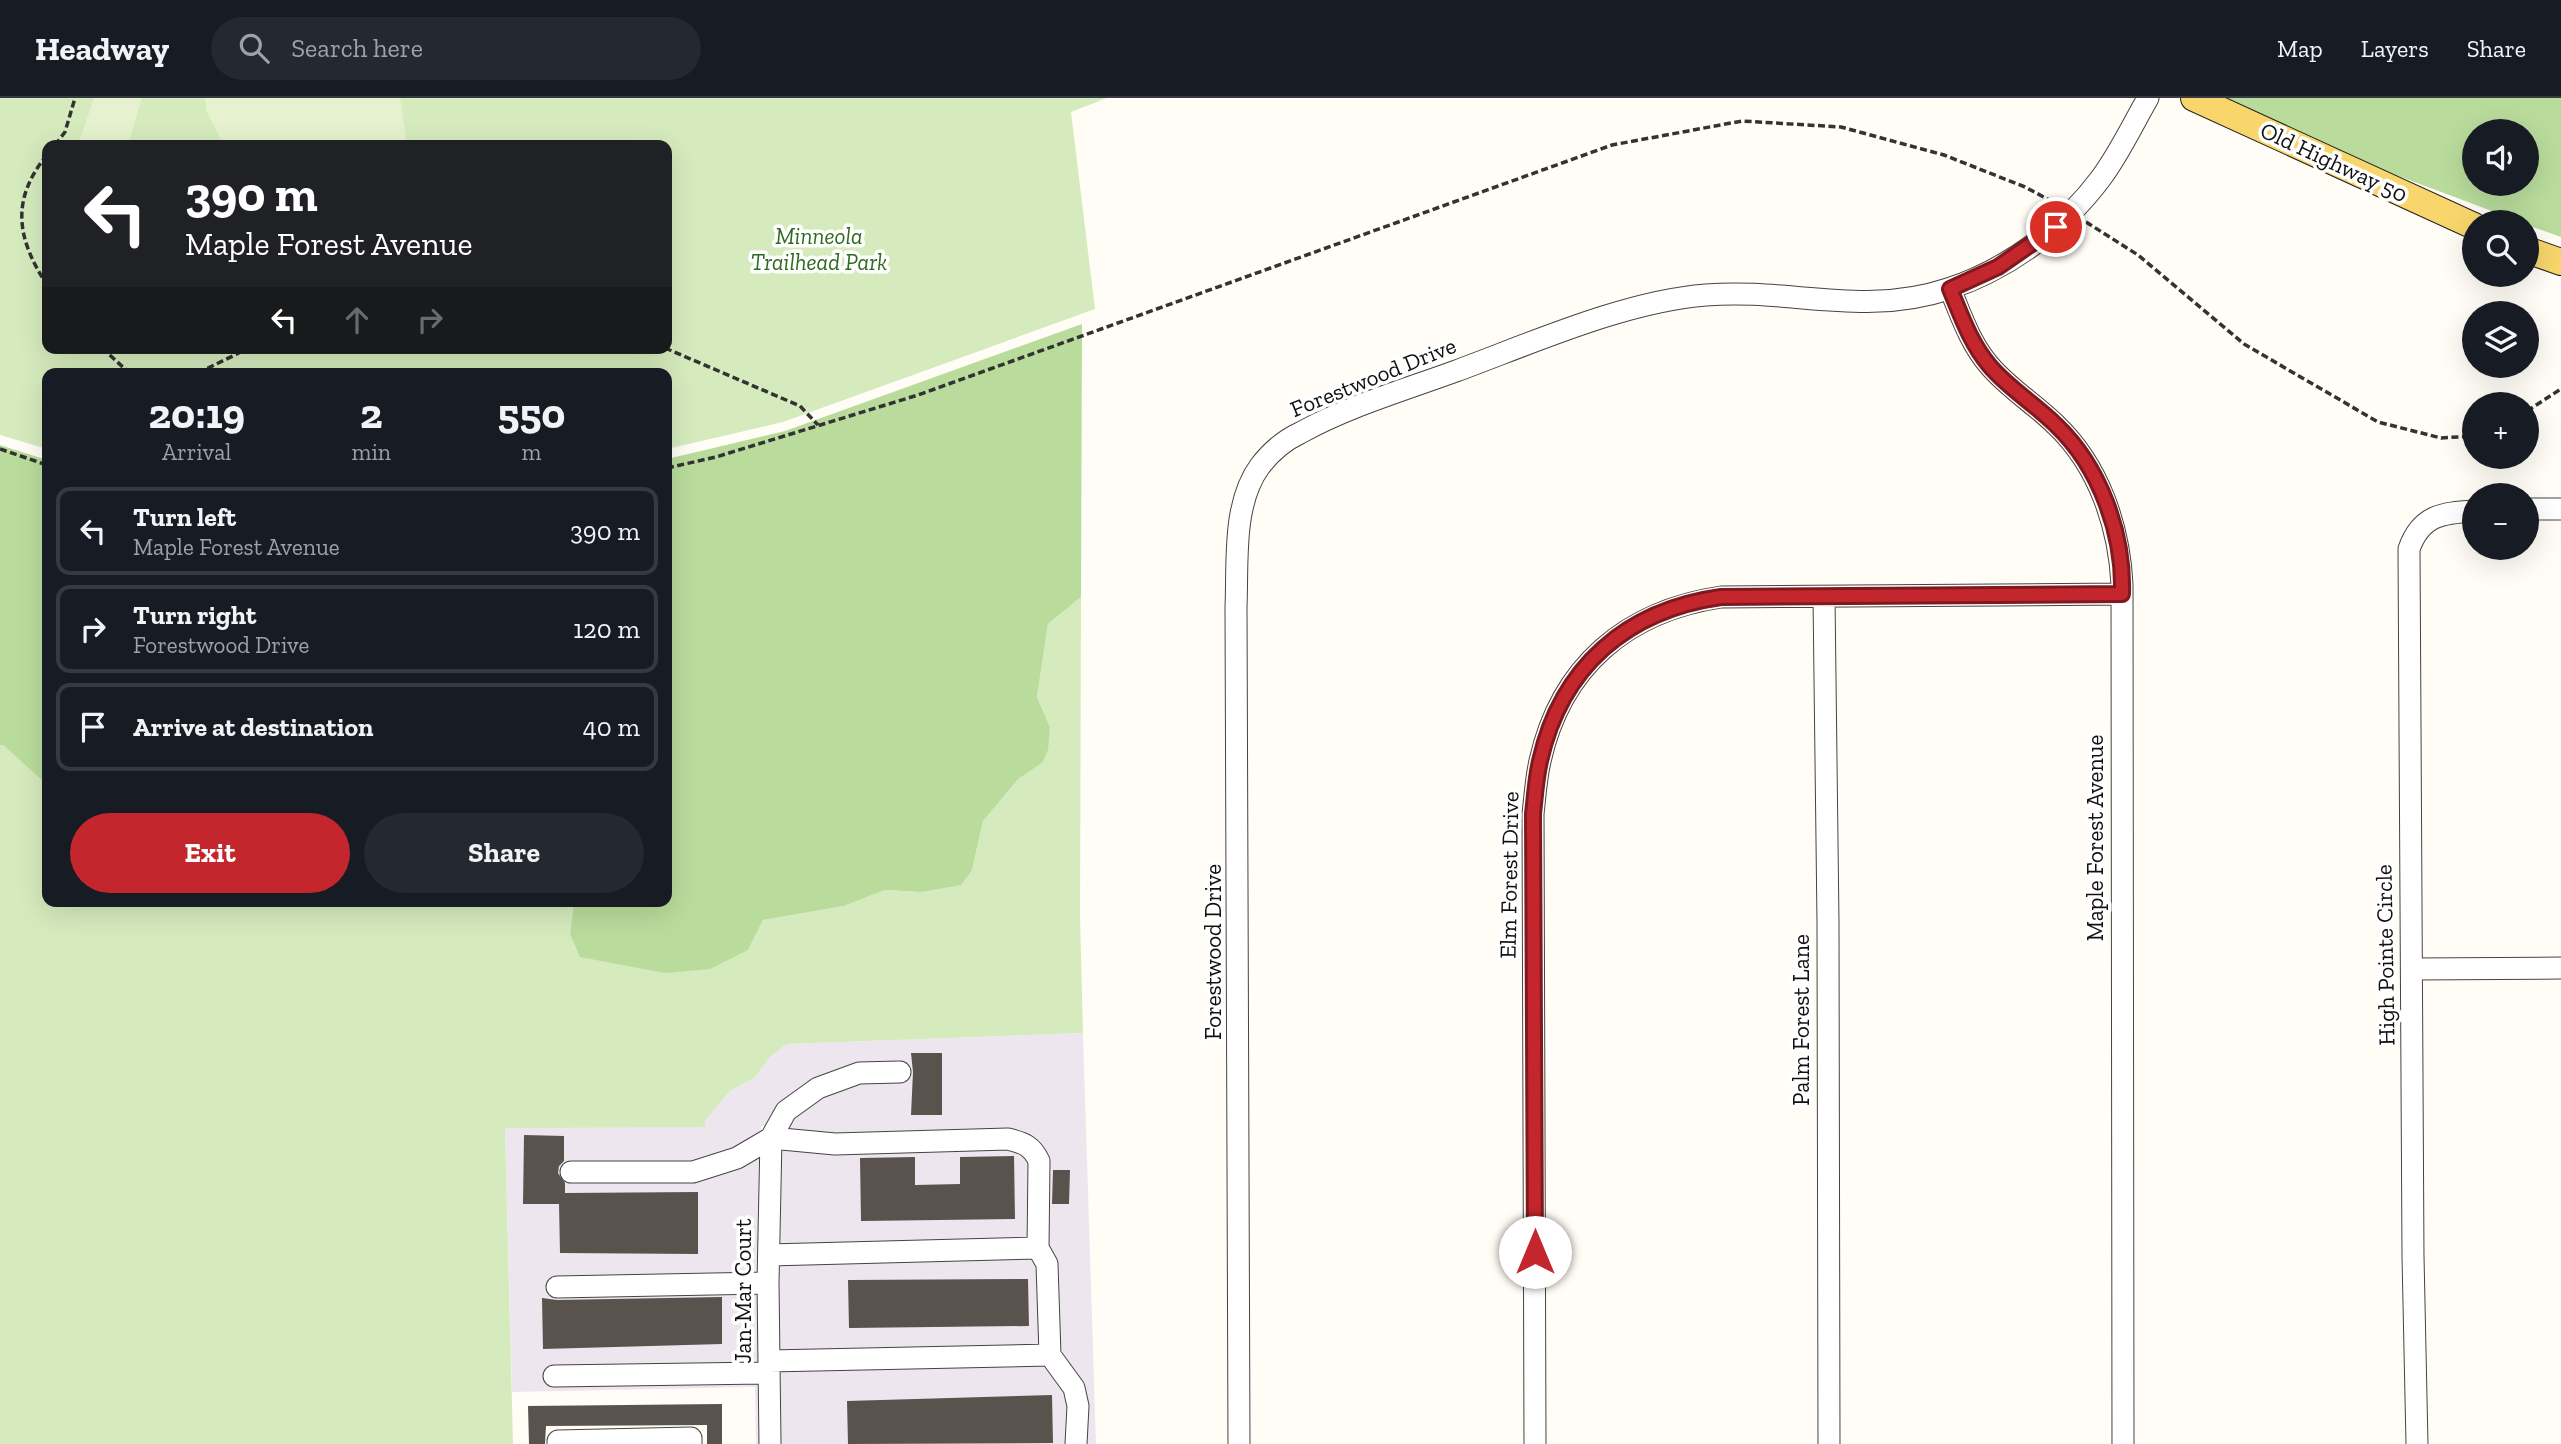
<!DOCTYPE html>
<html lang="en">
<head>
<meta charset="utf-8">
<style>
	body { margin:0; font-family:"Zilla Slab",serif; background:#242831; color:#f1f3f6; height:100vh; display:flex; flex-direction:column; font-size:26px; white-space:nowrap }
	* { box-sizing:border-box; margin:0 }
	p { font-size:23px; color:#9ea1a6 }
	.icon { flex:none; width:38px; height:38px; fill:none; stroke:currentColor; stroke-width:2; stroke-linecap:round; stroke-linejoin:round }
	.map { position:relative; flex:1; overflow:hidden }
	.drawer { position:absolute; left:42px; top:270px; width:630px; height:539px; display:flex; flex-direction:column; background:#171b24; border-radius:14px; box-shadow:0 7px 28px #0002 }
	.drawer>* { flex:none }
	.hud { position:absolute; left:42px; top:42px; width:630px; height:214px; border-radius:14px; box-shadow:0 7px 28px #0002; background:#202124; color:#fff; overflow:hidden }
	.controls { position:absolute; left:2462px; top:21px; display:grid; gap:14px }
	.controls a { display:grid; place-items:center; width:77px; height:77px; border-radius:50%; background:#171b24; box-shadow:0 7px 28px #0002; font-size:35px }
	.pin { position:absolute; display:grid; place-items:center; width:60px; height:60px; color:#fff; margin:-30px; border:4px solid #fff; border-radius:50%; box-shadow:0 2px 7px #0007 }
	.me { position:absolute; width:77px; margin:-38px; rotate:0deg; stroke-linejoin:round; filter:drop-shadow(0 0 5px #0008) }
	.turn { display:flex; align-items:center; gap:24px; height:147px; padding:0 28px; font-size:32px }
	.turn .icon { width:91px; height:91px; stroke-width:2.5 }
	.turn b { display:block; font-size:49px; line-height:60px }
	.lanes { display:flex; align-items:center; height:66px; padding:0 28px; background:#0003; justify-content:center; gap:35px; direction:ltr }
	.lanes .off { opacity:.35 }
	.eta { display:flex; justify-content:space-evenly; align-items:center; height:119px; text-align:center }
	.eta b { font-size:42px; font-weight:800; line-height:49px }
	.cta { display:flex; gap:14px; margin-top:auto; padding:14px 28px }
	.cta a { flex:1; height:80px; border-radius:42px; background:#c4262e; color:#fff; font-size:28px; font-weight:800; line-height:80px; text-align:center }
	.cta a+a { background:#242831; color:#f1f3f6 }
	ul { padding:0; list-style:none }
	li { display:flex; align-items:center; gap:21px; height:88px; margin:0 14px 10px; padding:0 14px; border:4px solid #363941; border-radius:14px }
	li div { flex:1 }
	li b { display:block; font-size:26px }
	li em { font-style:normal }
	header { display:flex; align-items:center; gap:42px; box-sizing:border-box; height:98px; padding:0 35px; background:#171b24; border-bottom:2px solid #363941 }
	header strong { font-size:33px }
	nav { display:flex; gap:38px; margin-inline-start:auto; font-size:24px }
	.search { width:490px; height:63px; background:#242831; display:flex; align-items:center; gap:18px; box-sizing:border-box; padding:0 24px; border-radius:38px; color:#9ea1a6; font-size:26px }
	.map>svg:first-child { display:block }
</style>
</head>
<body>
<header>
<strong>Headway</strong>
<div class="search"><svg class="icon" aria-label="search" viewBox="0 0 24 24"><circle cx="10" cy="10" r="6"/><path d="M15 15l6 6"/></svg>Search here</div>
<nav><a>Map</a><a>Layers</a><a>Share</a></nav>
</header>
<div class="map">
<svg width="2561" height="1346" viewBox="0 0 2561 1346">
	<rect width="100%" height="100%" fill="#fffdf5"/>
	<!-- industrial -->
	<path fill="#eee6ef" d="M1083,935L1096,1346H780L778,1185L780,1028H761L760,1346H756L755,1289L512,1294L505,1029H705V1023L730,993L754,980L770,959L787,946Z"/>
	<!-- green -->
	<path fill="#d5ebbd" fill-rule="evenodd" d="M0,0H1107L1071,14L1095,211L783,324L667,351V275H47V351L0,337ZM47,47H667V250H47Z
		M1081,499L1080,818L1083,935L787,946L770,959L754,980L730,993L705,1023V1029L505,1030L513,1346H0V647H3L47,687V803H574L570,836L748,852L763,822L844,808L885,792L921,794L972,772L983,723L1018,680L1042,665L1050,629L1037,599L1048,526Z"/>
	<!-- forest -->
	<path fill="#b9dc9c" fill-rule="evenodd" d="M2221,0H2561V139L2527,127V124H2521L2356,62ZM2474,33H2527V86H2474Z
		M1082,226L1081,499L1048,526L1037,599L1050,629L1048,652L1042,665L1018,681L983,723L972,772L961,787L921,794L885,792L844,808L763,822L748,852L710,871L665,875L580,859L570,836L574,803H667V361L785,333Z
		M0,347L47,362V687L3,647H0Z"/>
	<!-- pitch -->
	<path fill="#e6f2cf" d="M94,0H142L128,47H78Z
		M205,0H400L407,47H224L206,12Z"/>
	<!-- building -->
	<path fill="#5a524d" d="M911,955H942V1017H911L913,974Z
		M524,1037L564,1038V1063L559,1068L558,1075L565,1085V1095L698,1094V1156L560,1155L559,1106H523Z
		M1014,1058L1015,1121L861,1123L860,1060L915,1059V1087L960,1086V1059Z
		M1053,1072H1070L1069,1106H1052Z
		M1028,1181L1029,1228L849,1230L848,1182Z
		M722,1199V1246L543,1251L542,1200L557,1202Z
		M1052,1297L1053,1345L848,1346L847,1303Z
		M722,1306V1346H707V1327L546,1328L545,1346H529L528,1308Z"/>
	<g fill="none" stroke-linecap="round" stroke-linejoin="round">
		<!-- minor casing -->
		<g stroke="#444" stroke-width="23">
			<path id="minor" d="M1950,191C1961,217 1970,245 1989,267C2008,290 2035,306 2056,327C2099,368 2119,428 2122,486L2123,1346
				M2527,411H2561
				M1824,499L1828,824L1829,1346
				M2413,871L2561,870
				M771,1040L835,1046L1008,1041C1024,1045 1032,1048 1039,1063L1038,1150
				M571,1074H693L737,1060L771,1040L786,1013L818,990L859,975L900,974
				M769,1157L1038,1150L1047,1166L1050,1257L1074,1290L1078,1308L1076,1346
				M557,1189L768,1185
				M769,1263L1050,1257
				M554,1278L769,1275
				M558,1346V1343L691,1340V1346
				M770,1346L768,1185L771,1040
				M1239,1346L1236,509C1238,465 1232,406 1260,368C1270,355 1285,342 1300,335C1349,308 1404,292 1456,273C1532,245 1626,203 1706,197C1789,190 1864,219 1948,191C2007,172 2064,130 2101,80C2119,56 2133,26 2148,0
				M1535,1346L1533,716C1535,699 1536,680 1540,663C1561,568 1627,513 1721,499L2122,496
				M2417,1346L2413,1158L2409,451C2421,417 2442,415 2474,413"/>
		</g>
		<!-- major casing -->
		<g stroke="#222" stroke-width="28">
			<path id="major" d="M2194,0L2474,128
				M2527,152L2561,164"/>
		</g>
		<!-- path -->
		<path stroke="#333" stroke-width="3.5" stroke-dasharray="7 3.5" stroke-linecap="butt" d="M55,47L65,34L75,0
			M47,57C10,102 17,141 47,187
			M2086,124L2138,157L2244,246L2378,324L2441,340L2474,338
			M102,250L125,271L135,275
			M665,250L800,308L818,327
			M198,275L249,250
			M2527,313L2561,291
			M0,351L47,367
			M667,370L716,359L918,297L1612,47L1742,23L1841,29L1944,57L2025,89L2053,104"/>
		<!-- minor -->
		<use href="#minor" stroke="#fff" stroke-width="21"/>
		<!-- major -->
		<use href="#major" stroke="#f9d66b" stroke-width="26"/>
	</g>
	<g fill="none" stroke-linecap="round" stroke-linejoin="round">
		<!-- route casing -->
		<g stroke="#7f191e" stroke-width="18">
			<path id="route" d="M1535,1154L1533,716C1535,698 1536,680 1540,663C1561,569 1627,512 1721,499L2122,496C2124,436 2100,369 2056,327C2035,306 2008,290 1989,267C1970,244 1961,217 1950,191L1998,169L2056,129"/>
		</g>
		<!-- route -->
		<use href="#route" stroke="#c4262e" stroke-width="12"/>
	</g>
	<g text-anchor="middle" stroke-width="7" stroke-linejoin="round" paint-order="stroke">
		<!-- street labels -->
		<g font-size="23" fill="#111" stroke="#fff">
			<text transform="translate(2334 64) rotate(25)" y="8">Old Highway 50</text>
			<text transform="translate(1373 279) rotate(-22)" y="8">Forestwood Drive</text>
			<text transform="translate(2095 740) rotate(-90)" y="8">Maple Forest Avenue</text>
			<text transform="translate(1509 777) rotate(-89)" y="8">Elm Forest Drive</text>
			<text transform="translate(1213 854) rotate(-90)" y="8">Forestwood Drive</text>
			<text transform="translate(2385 857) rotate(-91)" y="8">High Pointe Circle</text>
			<text transform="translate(1801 922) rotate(-90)" y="8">Palm Forest Lane</text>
			<text transform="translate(743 1193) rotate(-90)" y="8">Jan-Mar Court</text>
		</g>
		<!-- park labels -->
		<g font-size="23" font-style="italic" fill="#2f6b1f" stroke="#fff">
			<text x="819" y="146">Minneola<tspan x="819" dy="26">Trailhead Park</tspan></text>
		</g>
	</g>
</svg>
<div class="controls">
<a><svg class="icon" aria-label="sound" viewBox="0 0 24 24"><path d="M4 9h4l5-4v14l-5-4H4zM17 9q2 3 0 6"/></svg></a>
<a><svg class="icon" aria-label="search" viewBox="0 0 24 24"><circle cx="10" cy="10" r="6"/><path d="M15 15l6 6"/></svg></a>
<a><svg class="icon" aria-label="layers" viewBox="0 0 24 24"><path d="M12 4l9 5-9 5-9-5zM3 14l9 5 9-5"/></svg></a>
<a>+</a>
<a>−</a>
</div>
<div class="pin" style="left:2056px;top:129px;background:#d93025"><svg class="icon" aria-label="arrive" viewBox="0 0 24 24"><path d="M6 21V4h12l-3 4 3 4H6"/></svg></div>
<svg class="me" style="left:1535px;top:1154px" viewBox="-20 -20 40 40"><circle r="19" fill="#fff"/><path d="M0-13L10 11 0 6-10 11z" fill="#c4262e"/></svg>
<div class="hud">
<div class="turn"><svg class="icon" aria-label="left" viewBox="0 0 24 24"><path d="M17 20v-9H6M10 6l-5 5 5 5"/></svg><div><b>390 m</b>Maple Forest Avenue</div></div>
<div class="lanes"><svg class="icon" aria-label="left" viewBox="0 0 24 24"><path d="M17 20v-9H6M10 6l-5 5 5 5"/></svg><svg class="icon off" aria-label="ahead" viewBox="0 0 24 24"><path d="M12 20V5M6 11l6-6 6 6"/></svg><svg class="icon off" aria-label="right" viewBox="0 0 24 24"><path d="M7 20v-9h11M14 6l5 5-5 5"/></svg></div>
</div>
<section class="drawer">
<div class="eta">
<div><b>20:19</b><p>Arrival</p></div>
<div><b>2</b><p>min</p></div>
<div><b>550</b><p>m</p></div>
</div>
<ul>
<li><svg class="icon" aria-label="left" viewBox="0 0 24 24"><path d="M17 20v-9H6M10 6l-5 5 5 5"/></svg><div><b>Turn left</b><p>Maple Forest Avenue</p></div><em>390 m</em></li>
<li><svg class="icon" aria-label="right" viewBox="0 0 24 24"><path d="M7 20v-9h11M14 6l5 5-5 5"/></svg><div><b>Turn right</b><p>Forestwood Drive</p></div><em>120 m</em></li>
<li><svg class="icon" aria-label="arrive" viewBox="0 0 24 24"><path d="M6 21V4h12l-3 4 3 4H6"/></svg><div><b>Arrive at destination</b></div><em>40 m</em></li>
</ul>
<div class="cta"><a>Exit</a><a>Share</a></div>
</section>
</div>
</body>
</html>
